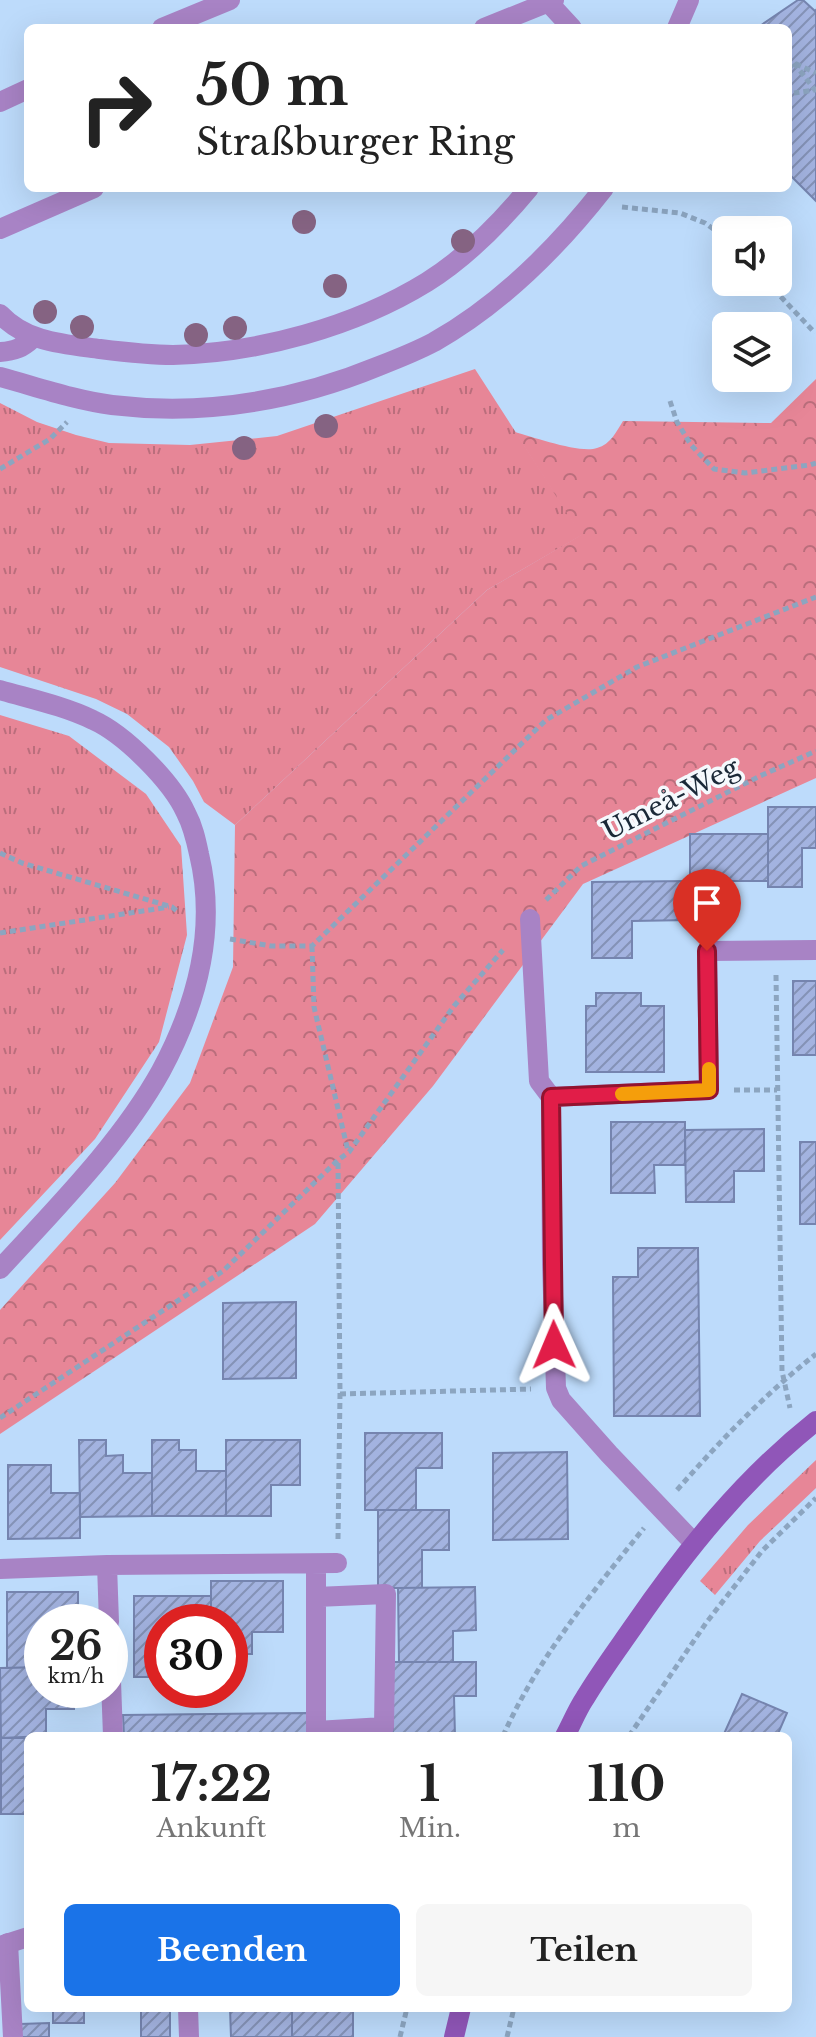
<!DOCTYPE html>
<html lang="de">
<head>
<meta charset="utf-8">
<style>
	body { margin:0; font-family:"Libre Baskerville",serif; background:#f6f6f6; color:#222; height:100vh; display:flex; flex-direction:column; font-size:30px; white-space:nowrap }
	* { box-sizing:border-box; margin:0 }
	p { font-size:26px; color:#767676 }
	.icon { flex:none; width:44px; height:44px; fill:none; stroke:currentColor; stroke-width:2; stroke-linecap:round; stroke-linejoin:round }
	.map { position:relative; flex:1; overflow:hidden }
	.details { position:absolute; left:24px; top:1732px; width:768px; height:280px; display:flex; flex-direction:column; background:#fff; border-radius:12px; box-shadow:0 8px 32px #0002 }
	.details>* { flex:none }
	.banner { position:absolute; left:24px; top:24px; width:768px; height:168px; border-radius:12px; box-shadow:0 8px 32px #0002; background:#fff; color:#222; overflow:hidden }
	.tools { position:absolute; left:712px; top:216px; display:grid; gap:16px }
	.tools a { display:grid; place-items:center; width:80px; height:80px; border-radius:12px; background:#fff; box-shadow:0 8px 32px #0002; font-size:40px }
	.speed { position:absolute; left:24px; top:1604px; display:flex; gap:16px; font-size:40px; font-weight:700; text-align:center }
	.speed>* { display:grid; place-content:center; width:104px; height:104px; border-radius:50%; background:#fff; box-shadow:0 8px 32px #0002; line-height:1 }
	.speed small { font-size:20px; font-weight:400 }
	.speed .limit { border:12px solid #d22; background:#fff; color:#111 }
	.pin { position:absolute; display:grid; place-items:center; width:68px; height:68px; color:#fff; margin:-82px -34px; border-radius:50% 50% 50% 0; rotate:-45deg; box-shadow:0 0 8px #0007 }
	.pin .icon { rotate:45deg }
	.me { position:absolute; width:88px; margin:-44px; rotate:359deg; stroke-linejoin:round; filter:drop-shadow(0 0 6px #0008) }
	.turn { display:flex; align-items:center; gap:28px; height:168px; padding:0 40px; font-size:36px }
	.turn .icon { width:104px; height:104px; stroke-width:2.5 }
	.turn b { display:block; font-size:56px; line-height:68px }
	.eta { display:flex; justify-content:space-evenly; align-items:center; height:136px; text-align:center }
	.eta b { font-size:48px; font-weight:700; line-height:56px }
	.cta { display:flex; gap:16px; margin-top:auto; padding:16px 40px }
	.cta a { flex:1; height:92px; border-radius:12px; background:#1a73e8; color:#fff; font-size:32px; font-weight:700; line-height:92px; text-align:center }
	.cta a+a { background:#f6f6f6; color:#222 }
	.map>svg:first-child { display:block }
</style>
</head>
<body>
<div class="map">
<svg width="816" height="2037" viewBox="0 0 816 2037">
	<defs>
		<pattern id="grass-tufts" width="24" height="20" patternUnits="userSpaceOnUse" patternTransform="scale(2)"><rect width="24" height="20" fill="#e78697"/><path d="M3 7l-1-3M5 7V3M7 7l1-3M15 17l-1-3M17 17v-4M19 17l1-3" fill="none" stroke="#ba6e7c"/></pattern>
		<pattern id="forest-crowns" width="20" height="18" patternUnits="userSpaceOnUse" patternTransform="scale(2)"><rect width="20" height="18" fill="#e78697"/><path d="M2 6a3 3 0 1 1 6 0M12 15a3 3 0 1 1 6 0" fill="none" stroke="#ba6e7c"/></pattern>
		<pattern id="building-hatch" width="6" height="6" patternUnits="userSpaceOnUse" patternTransform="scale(2)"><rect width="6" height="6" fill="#a3b3e0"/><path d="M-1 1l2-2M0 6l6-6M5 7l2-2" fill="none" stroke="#8492b6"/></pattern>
	</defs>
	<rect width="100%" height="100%" fill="#bddbfb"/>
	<!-- grass -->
	<path fill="url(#grass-tufts)" d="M475,369L582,535L487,590L235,825L204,802L193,781L169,747L127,714L96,699L0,667V403L37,422L76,435L109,443L190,445L277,436Z
		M0,715L69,736L146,794L181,846L187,935L159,1042L95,1139L0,1240Z
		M816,1460V1488L760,1541L715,1595L700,1581L748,1525Z"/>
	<!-- forest -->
	<path fill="url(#forest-crowns)" d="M816,379V778L583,884L433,1086L315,1224L0,1434V1310L115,1183L190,1083L233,967L235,825L487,590L581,535L515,432C533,437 581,454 597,448C611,444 616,432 623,421L771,423Z"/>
	<!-- building -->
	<path fill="url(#building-hatch)" stroke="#7584af" stroke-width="2" d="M798,0H803L815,11L816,10V201L788,173V28H757Z
		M768,807H816V848H802V887H768Z
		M690,834H768V881H725V906H690Z
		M690,881V920L632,921V958H592V882Z
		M793,981H816V1055H793Z
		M596,993H641V1006H664V1072H586V1006H596Z
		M611,1122H685V1165H654L655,1193H611Z
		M764,1129V1171H734V1202H686L685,1130Z
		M800,1142H816V1224H800Z
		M638,1248H698L700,1416H614L613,1277H638Z
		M296,1302V1378L223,1379V1303Z
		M365,1433H442V1468H416V1510H365Z
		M79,1440H106V1456L123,1455V1473H152V1516L80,1517Z
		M152,1440H179V1450H196V1471H226V1516H152Z
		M226,1440H300V1485H271V1516H226Z
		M567,1452L568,1539L493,1540V1453Z
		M8,1465H51V1493H80V1538L8,1539Z
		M378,1510H449V1550H422V1588H378Z
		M211,1581H283V1632H252V1654H238V1662H230V1622H211Z
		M475,1587L476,1630L453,1631V1662H399L398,1588Z
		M7,1592H78V1619L49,1620V1622H42V1667L7,1668Z
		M134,1596H211V1622H162V1677H134Z
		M393,1662H476V1696H454L455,1736H393Z
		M42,1667V1690H74V1709H46V1736L1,1738L0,1668Z
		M742,1694L787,1713L777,1736H723Z
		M307,1713V1736H124L123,1715Z
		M1,1738H28V1814H1Z
		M53,2008H84V2023H53Z
		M141,2008H170V2037H141Z
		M230,2008H292V2037H231Z
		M292,2008H353V2037H292Z
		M49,2023V2037H20V2024Z"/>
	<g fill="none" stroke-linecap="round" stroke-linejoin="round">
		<!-- path -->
		<path stroke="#8ca5c0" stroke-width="5" stroke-dasharray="6 4" stroke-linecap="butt" d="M794,63L815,90L794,93
			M788,69L794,63L816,73
			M622,207L680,213L705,223L726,238
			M767,282L815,333
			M670,401L677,422L691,445L714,469L745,473L810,465L816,463
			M0,469L50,439L67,422
			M0,853L22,863L172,907L177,911
			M546,900L581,866L760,776L816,751
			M0,933L169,907
			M230,939L271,946H312L546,720L637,667L816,597
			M312,946L314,1007L348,1151
			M776,975L782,1371L790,1408
			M734,1090H777
			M340,1394L531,1389
			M0,1418L223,1271L338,1160L349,1152L454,1006L503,950
			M677,1490C720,1441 765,1394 816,1354
			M338,1539L340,1394L338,1161
			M503,1736C537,1659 592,1593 644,1528
			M629,1736L706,1623L762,1551L816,1498
			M400,2037L407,2008
			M507,2037L514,2008"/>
		<!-- lane -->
		<path stroke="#a883c5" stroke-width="20" d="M548,2L572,28
			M162,28L230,0
			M484,28L554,0
			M677,28L689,0
			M0,102L28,89
			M0,229L94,188
			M0,314C26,342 63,344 100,349C124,352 149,355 173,355C258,353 354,327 427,282C467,257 500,223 529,188
			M0,352C15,351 22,348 33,338
			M0,377C37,387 74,400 112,405C203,416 294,401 379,366C397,359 417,351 434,342C501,304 557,248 604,188
			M0,690C31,699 64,706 93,720C113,729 131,745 146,760C162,776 177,793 186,813C193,826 196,840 199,854C217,929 197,1004 161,1071C121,1143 56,1208 0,1269
			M530,919L539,1081L551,1097L709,1090L707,951L816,950
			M8,1943L13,2037
			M188,2008L189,2037"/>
		<!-- street -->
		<path stroke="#a883c5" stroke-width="20" d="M551,1097L552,1264L556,1388L561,1400L609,1454L694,1543
			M316,1564V1736
			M107,1565L109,1622
			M0,1569L107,1565L337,1563
			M316,1597L386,1594L384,1727L316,1731
			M110,1654L113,1736
			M0,1946L28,1937"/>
		<!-- secondary -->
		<path stroke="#9056b8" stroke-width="20" d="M565,1736C572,1723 577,1710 585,1698C600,1673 617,1650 633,1627C686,1550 743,1479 816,1421
			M454,2037L461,2008"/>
	</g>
	<!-- trees -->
	<g fill="#856382">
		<circle cx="304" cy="222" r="12"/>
		<circle cx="463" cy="241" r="12"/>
		<circle cx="335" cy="286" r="12"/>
		<circle cx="45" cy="312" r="12"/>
		<circle cx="82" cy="327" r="12"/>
		<circle cx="235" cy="328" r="12"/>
		<circle cx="196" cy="335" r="12"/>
		<circle cx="326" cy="426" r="12"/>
		<circle cx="244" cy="448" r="12"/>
	</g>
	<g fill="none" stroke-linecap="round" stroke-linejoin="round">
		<!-- route casing -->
		<g stroke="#92132f" stroke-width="20">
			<path id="route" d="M554,1345L551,1097L709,1090L707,951"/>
		</g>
		<!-- route -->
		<use href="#route" stroke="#e11d48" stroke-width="14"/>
		<!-- slow -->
		<path stroke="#f59e0b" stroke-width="14" d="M622,1094L709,1090V1069"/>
	</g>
	<g text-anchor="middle" stroke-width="7" stroke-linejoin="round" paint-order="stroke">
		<!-- street labels -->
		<g font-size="26" fill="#1a2837" stroke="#f5f9fd">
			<text transform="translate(671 799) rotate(-27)" y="9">Umeå-Weg</text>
		</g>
	</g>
</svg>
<div class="tools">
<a><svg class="icon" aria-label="sound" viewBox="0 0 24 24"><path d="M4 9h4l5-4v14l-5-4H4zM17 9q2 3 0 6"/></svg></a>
<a><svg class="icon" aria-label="layers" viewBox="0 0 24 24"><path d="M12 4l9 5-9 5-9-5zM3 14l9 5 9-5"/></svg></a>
</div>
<div class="speed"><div>26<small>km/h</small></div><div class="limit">30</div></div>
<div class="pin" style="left:707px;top:951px;background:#d93025"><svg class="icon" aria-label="arrive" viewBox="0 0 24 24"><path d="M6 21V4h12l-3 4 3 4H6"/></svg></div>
<svg class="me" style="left:554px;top:1345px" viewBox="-20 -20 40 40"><path d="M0-17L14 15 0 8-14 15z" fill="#e11d48" stroke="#fff" stroke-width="4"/></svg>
<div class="banner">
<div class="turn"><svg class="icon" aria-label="right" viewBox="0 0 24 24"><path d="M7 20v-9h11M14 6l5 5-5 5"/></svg><div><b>50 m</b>Straßburger Ring</div></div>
</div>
<section class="details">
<div class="eta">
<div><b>17:22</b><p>Ankunft</p></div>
<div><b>1</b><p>Min.</p></div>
<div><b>110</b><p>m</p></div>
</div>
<div class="cta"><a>Beenden</a><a>Teilen</a></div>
</section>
</div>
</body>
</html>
